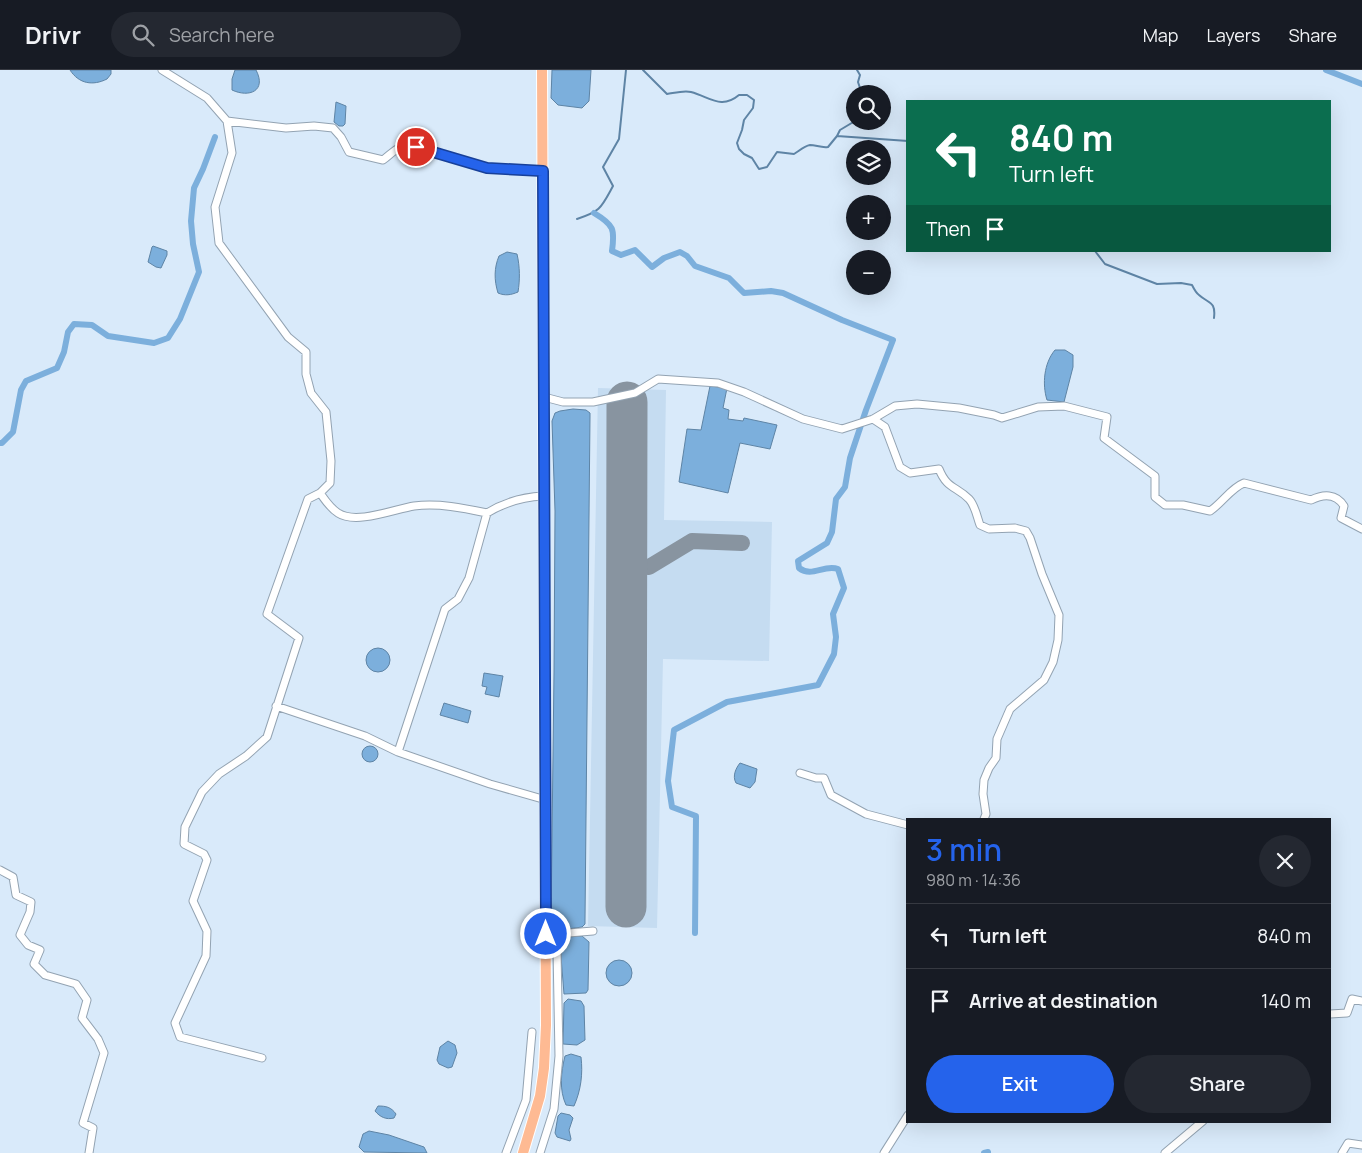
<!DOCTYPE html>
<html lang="en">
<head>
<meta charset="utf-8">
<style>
	body { margin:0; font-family:Manrope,sans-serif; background:#242831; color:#f1f3f6; height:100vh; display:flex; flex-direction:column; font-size:19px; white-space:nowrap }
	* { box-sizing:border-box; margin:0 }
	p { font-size:16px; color:#9ea1a6 }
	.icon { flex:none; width:28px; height:28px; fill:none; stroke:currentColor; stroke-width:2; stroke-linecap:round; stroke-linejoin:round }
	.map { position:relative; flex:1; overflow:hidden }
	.drawer { position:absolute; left:906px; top:748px; width:425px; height:305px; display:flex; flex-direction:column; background:#171b24; border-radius:0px; box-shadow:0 5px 20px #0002 }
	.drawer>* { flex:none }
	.hud { position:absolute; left:906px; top:30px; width:425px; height:152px; border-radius:0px; box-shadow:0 5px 20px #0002; background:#0b6e4f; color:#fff; overflow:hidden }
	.controls { position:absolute; left:846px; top:15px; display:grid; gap:10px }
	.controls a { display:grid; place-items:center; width:45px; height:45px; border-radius:50%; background:#171b24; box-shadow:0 5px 20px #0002; font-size:25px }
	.pin { position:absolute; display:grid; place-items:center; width:42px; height:42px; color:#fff; margin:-21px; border:2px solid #fff; border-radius:50%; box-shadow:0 1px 5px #0007 }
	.me { position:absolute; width:55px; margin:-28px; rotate:0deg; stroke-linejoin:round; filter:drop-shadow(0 0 4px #0008) }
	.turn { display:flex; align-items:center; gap:18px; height:105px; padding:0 20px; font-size:22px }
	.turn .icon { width:65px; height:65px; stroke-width:2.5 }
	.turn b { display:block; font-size:35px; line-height:42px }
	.then { display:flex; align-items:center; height:48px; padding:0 20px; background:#0003; gap:10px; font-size:19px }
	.round { display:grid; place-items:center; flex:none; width:52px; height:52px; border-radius:26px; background:#242831 }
	.summary { display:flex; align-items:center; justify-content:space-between; height:85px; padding:0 20px }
	h1 { font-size:30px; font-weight:600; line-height:38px; color:#2563eb }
	.primary-button { display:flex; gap:10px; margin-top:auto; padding:10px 20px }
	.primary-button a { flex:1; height:58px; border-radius:30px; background:#2563eb; color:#fff; font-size:20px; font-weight:600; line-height:58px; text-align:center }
	.primary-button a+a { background:#242831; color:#f1f3f6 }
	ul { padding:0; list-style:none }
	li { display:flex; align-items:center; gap:15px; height:65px; padding:0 20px; border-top:1px solid #363941 }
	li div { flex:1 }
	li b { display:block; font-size:19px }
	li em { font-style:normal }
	header { display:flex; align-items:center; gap:30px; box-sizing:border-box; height:70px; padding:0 25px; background:#171b24; border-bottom:1px solid #363941 }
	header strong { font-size:24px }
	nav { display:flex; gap:28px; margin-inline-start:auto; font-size:18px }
	.search { width:350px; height:45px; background:#242831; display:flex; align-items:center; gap:12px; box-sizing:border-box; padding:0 18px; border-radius:28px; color:#9ea1a6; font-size:19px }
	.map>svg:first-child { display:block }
</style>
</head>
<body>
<header>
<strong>Drivr</strong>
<div class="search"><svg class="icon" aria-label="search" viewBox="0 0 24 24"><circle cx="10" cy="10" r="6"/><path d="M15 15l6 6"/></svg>Search here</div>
<nav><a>Map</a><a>Layers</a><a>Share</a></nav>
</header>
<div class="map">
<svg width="1362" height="1083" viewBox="0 0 1362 1083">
	<rect width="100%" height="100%" fill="#d9eafa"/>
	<!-- built -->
	<path fill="#c5dcf1" d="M598,318L666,320L664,450L772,452L769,591L663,589L657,858L588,856Z"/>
	<!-- water -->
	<path fill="#7cafdc" stroke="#5e84a5" d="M70,0H111V4L107,9C93,16 79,14 70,0Z
		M235,0H256C267,21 249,28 232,20V9Z
		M552,0H591L589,31L582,38L558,35L551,28Z
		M336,32L346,36L345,54L343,56H339L334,52Z
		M153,176L167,181V185L161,198L156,197L148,192L152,177Z
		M507,182L517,184C520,197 520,210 518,222C511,225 505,226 498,223C494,210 494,198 499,186Z
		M1055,280H1065L1073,285V297L1064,332L1047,330C1042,314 1044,293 1055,280Z
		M710,316L727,318L723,338L729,340L728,349L743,351L744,348L777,355L770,379L740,373L728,423L679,412L687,359L701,360Z
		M573,339L586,340L590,343V346L585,850V854L582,857L561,860L552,856L551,852L554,602L555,441L552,351L555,343L560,341Z
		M366 590a12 12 0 1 1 24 0a12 12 0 1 1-24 0Z
		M484,603L503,606L499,627L485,624L487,617L482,616Z
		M444,633L471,641L468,653L440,645Z
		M362 684a8 8 0 1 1 16 0a8 8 0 1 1-16 0Z
		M740,693L757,699L755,712L750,718L736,713C732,706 736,698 740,693Z
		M582,866L589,872L588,920L586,923L564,924L560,874L565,867Z
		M606 903a13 13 0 1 1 26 0a13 13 0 1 1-26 0Z
		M568,929L581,931L584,936L585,970L577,975L563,974L564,933Z
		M448,971L455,975L457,983L452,997L448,998L439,994L437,990L440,977Z
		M571,984L581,987C583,1004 581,1020 574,1036L566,1035C559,1020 561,1002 565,986Z
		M378,1036C386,1036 391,1037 396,1044L394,1048C386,1050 380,1047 375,1041Z
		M561,1043L570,1045L573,1048L569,1060L571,1069L570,1071L557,1067L555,1063L558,1046Z
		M369,1061L389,1065L424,1077L427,1083L364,1082L359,1077L363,1064Z"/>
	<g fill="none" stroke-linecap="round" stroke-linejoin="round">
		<!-- stream -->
		<path stroke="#5e84a5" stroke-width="2" d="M643,0L667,24C674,23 684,20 691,22C710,27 721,40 739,25H747L754,30L753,38L744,50L742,60L737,73L739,79L744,84L752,88L759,99L767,97L777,82L794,84C799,81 804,76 810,75C816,75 821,78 828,77L837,66L908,71
			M857,0L860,5L858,12L862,24
			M837,66L840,60L855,51
			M577,149C601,141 601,138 613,116L603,97L619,69L626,0
			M1095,181L1105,194L1157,214L1181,213L1192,215C1194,219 1196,223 1199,225C1209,234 1216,231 1214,248"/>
		<!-- canal -->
		<path stroke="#7cafdc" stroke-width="6" d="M1326,0L1362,14
			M594,143C614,155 615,159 612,181L621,185L635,180L652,197L664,188L680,182L687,186L695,196L729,208L744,223L771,221L783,223L842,250L893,270L866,340L850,388L845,417L836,429L832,462L827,473L798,491L799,498C812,508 824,494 838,499L844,518L833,544L836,567L834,584L818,615L727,632L674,660L668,711L672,737L696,746L695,863
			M0,373H2L13,362L21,320L26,311L57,298L64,282L68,262L74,254L92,255L108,266L154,273L168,268L180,249L199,202L193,174L191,151L194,118L203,99L215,67
			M984,1083L988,1082"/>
		<!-- taxiway -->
		<path stroke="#8894a0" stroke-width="16" d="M627,496L649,497L692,471L742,473"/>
		<!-- runway -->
		<path stroke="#8894a0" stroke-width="41" d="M626,837L627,332"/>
		<!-- minor casing -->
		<g stroke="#93a3b2" stroke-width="9">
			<path id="minor" d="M162,0L207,28L227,51L232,83L215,137L219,173L288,267L306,282V304L311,323L326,342L331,391L330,413L320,423L308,429L267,544L299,568L267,667L246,686L219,704L202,722L185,757L184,774L204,784L207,790L193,831L207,861L206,886L175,953L180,967L262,988
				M227,51L286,58L314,56L333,58L341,67L349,82L383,90C396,80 398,74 416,77L487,98L543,101
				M544,327L563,332H593L635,323L658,309L718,313L744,322L803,349L842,359L873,349L895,336L917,334L959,338L994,345L1002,348L1038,337L1064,336L1107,347L1104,368L1155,406V427L1165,435H1183L1210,441C1222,433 1231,418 1244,413L1311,430C1323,424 1336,423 1344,436L1341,448L1362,459
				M873,349L885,357L900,397L910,403L939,399C947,419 956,416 969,429C975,435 977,447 980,455L989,459L1015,458L1026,461L1030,468L1042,504L1059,545L1058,570L1053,592L1044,610L1010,639L997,669L996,688L989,698L984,710L983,724L986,744L984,749
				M320,423C325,430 330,438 338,443C356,455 395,439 414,436C439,433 463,438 487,443
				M276,636L365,666L398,682L490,714L546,730
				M398,682L445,539L458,529L469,508L487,443C505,432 523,427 543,426
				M800,703L816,708H824L831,725L866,744L908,755
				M0,800L13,807L16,825L31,832L30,842L20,865L28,875L40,880L34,894L45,905L76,914L87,930L82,948L98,969L104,983L83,1053L93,1058L89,1083
				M1330,944L1347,943L1352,929L1362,931
				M506,1083L526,1030L532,962
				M540,1083L554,1039L559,986L557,880L554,869L556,864L593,861
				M884,1083L908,1045
				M1165,1083L1203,1051
				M1342,1083L1348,1073L1362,1075"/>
		</g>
		<!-- highway casing -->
		<g stroke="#fff" stroke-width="12">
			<path id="highway" d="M523,1083L540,1026L544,998L546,955L542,0"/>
		</g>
		<!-- minor -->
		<use href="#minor" stroke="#fff" stroke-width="7"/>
		<!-- highway -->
		<use href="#highway" stroke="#feba93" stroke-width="10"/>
	</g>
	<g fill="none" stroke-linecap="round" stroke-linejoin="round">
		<!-- route casing -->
		<g stroke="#184099" stroke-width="12">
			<path id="route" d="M416,77L487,98L543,101L546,864"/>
		</g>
		<!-- route -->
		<use href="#route" stroke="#2563eb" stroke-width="9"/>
	</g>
</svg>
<div class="controls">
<a><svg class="icon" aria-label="search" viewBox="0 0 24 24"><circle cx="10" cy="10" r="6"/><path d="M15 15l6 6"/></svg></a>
<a><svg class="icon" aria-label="layers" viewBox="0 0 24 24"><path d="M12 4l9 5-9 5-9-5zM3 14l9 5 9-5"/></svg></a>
<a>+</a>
<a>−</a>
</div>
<div class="pin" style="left:416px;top:77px;background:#d93025"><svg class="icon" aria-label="arrive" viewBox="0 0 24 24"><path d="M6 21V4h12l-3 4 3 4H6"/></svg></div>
<svg class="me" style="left:546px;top:864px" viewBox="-20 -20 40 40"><circle r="17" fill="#2563eb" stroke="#fff" stroke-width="3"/><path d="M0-11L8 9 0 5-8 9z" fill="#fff"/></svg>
<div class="hud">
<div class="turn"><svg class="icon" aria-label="left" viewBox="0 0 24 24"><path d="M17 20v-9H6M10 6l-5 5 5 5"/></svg><div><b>840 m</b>Turn left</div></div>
<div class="then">Then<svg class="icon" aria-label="arrive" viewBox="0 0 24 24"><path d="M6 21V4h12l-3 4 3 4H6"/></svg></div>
</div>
<section class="drawer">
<div class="summary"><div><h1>3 min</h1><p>980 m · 14:36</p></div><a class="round"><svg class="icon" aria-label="close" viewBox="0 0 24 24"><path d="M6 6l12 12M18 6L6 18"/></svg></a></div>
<ul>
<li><svg class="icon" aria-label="left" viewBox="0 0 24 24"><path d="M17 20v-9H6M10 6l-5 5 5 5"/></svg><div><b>Turn left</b></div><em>840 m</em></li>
<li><svg class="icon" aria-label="arrive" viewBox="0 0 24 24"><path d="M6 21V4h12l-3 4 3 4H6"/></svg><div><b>Arrive at destination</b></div><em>140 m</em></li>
</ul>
<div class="primary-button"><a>Exit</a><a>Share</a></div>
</section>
</div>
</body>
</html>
